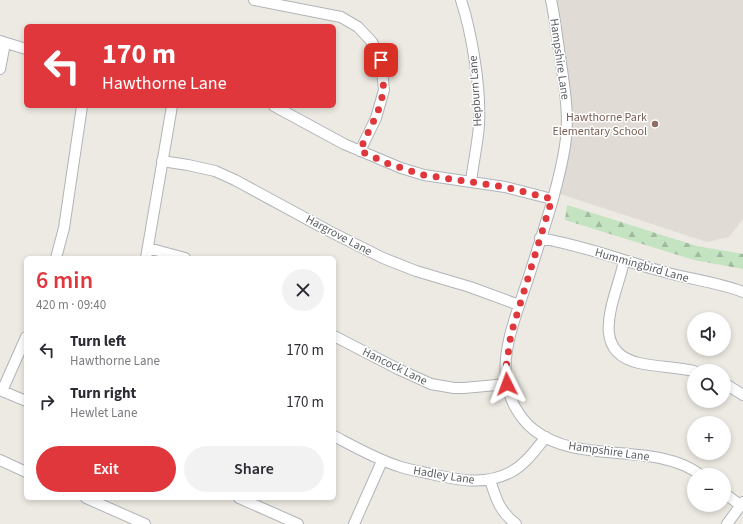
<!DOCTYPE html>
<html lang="en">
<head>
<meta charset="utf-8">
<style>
	body { margin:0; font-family:"Source Sans 3",sans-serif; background:#f2f2f3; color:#2b2b33; height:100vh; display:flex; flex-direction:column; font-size:15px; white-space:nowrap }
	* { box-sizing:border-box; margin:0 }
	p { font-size:13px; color:#7c7c81 }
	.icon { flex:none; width:22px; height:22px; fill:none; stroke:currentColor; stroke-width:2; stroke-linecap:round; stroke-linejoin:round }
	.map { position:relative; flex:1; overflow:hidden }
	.side { position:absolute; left:24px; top:256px; width:312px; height:244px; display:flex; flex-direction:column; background:#fff; border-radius:6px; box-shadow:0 2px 6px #0003 }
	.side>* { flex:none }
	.guide { position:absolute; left:24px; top:24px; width:312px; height:84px; border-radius:6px; box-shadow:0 2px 6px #0003; background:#df373c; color:#fff; overflow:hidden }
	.fabs { position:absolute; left:687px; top:312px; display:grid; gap:8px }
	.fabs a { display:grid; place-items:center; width:44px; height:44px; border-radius:50%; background:#fff; box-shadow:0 2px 6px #0003; font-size:20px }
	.pin { position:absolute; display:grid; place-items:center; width:34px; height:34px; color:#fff; margin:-17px; border-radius:8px; box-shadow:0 2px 6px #0006 }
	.me { position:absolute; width:44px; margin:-22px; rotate:357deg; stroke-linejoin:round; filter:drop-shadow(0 0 3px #0008) }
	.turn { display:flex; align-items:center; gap:14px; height:84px; padding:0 12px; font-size:18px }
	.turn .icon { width:52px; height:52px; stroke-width:2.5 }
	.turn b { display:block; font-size:28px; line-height:34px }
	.round { display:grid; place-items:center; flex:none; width:42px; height:42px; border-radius:21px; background:#f2f2f3 }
	.summary { display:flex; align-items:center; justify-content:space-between; height:68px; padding:0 12px }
	h1 { font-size:24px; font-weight:600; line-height:30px; color:#df373c }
	.cta { display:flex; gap:8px; margin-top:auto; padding:8px 12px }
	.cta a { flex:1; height:46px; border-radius:24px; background:#df373c; color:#fff; font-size:16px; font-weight:600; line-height:46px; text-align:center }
	.cta a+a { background:#f2f2f3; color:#2b2b33 }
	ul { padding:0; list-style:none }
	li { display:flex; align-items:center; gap:12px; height:52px; padding:0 12px }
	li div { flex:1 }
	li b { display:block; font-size:15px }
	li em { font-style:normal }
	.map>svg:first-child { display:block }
</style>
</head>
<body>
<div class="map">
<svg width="743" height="524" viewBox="0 0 743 524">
	<defs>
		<pattern id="forest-firs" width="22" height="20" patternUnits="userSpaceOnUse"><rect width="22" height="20" fill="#c4e3c1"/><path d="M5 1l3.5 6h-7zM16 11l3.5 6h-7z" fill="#a2bba0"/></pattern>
	</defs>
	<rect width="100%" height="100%" fill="#edeae3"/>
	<!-- education -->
	<path fill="#e0dbd4" d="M551,0H743V219L729,237L707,242L554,192L566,141Z"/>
	<!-- forest -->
	<path fill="url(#forest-firs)" d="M567,205L697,246L743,254V269L694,260L565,220Z"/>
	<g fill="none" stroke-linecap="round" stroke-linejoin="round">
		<!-- minor casing -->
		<g stroke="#b0b4b8" stroke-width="12">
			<path id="minor" d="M254,0L341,17L358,27L372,42L381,60L384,90L376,118L360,151
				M461,0C472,34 481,88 479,124C478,143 473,163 471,182
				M551,0C555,18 557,37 560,56C564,85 570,116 565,146C558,189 543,231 530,273C520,305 502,345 506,379C508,398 519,418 534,430C580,466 653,440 701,475
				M0,41L26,49
				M0,69L5,43
				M274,106L344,144L401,168L424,175L505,187L552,199
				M162,161L188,165L215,171L235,180L329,231L383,258L416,271L470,287L519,305
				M540,238C581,245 621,260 661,271C688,279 717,282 743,292
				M148,248L185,258
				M56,258L64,228L82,106
				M146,258L172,106
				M624,261C617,296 586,351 639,363C657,367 676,367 694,371
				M334,336L398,369L431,384L454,388H464L507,384
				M724,383L743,395
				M0,390L26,401
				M2,391L26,337
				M334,436C355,447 376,459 398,466C408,470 420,471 431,474C458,480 485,486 511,472C526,464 535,450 546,437
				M0,460L26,472
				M490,480C496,499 500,512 516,524
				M724,493L740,505
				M86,498L145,524
				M239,498L298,524
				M354,524L382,461
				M727,524L743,502"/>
		</g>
		<!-- minor -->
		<use href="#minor" stroke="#fff" stroke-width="10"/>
	</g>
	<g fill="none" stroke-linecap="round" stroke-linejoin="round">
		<!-- route -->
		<path stroke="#df373c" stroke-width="7" stroke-dasharray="0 12.6" d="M381,60C389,104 375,113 360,151L389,164L424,175L505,187L552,199L511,334L506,368L507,384"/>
	</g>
	<!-- markers -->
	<circle fill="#8d6e63" stroke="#fff" stroke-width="1.5" cx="655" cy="124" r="4"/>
	<g text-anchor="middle" stroke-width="3" stroke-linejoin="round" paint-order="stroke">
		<!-- street labels -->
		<g font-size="12" fill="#5b5f63" stroke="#fff">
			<text transform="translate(560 59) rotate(82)" y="4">Hampshire Lane</text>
			<text transform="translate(475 91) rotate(-94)" y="4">Hepburn Lane</text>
			<text transform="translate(339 235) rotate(28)" y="4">Hargrove Lane</text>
			<text transform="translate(642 265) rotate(16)" y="4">Hummingbird Lane</text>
			<text transform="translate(395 366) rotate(26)" y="4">Hancock Lane</text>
			<text transform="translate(609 451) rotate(8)" y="4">Hampshire Lane</text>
			<text transform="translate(444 475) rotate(9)" y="4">Hadley Lane</text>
		</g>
		<!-- education labels -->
		<g font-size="12" fill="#785e54" stroke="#fff" text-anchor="end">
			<text x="647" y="121">Hawthorne Park<tspan x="647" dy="14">Elementary School</tspan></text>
		</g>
	</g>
</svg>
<div class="fabs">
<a><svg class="icon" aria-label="sound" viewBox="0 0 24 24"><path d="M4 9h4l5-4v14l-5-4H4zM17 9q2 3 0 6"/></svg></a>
<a><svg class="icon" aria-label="search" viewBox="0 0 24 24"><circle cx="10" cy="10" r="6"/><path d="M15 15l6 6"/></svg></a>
<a>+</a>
<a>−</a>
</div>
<div class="pin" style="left:381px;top:60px;background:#d93025"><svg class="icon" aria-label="arrive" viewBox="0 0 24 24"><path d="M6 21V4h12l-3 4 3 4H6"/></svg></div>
<svg class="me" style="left:507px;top:384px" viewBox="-20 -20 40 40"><path d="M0-17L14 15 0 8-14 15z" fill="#df373c" stroke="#fff" stroke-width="4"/></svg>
<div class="guide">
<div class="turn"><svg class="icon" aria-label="left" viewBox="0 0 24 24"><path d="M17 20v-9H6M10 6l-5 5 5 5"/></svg><div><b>170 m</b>Hawthorne Lane</div></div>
</div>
<section class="side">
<div class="summary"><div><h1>6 min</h1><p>420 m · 09:40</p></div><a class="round"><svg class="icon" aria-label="close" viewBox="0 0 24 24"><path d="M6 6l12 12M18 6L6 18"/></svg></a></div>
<ul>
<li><svg class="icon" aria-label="left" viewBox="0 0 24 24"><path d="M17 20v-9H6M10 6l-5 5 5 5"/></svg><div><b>Turn left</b><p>Hawthorne Lane</p></div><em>170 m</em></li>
<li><svg class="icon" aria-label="right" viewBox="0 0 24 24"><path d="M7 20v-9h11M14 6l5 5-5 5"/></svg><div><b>Turn right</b><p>Hewlet Lane</p></div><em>170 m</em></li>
</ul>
<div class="cta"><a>Exit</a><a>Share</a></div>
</section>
</div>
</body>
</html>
